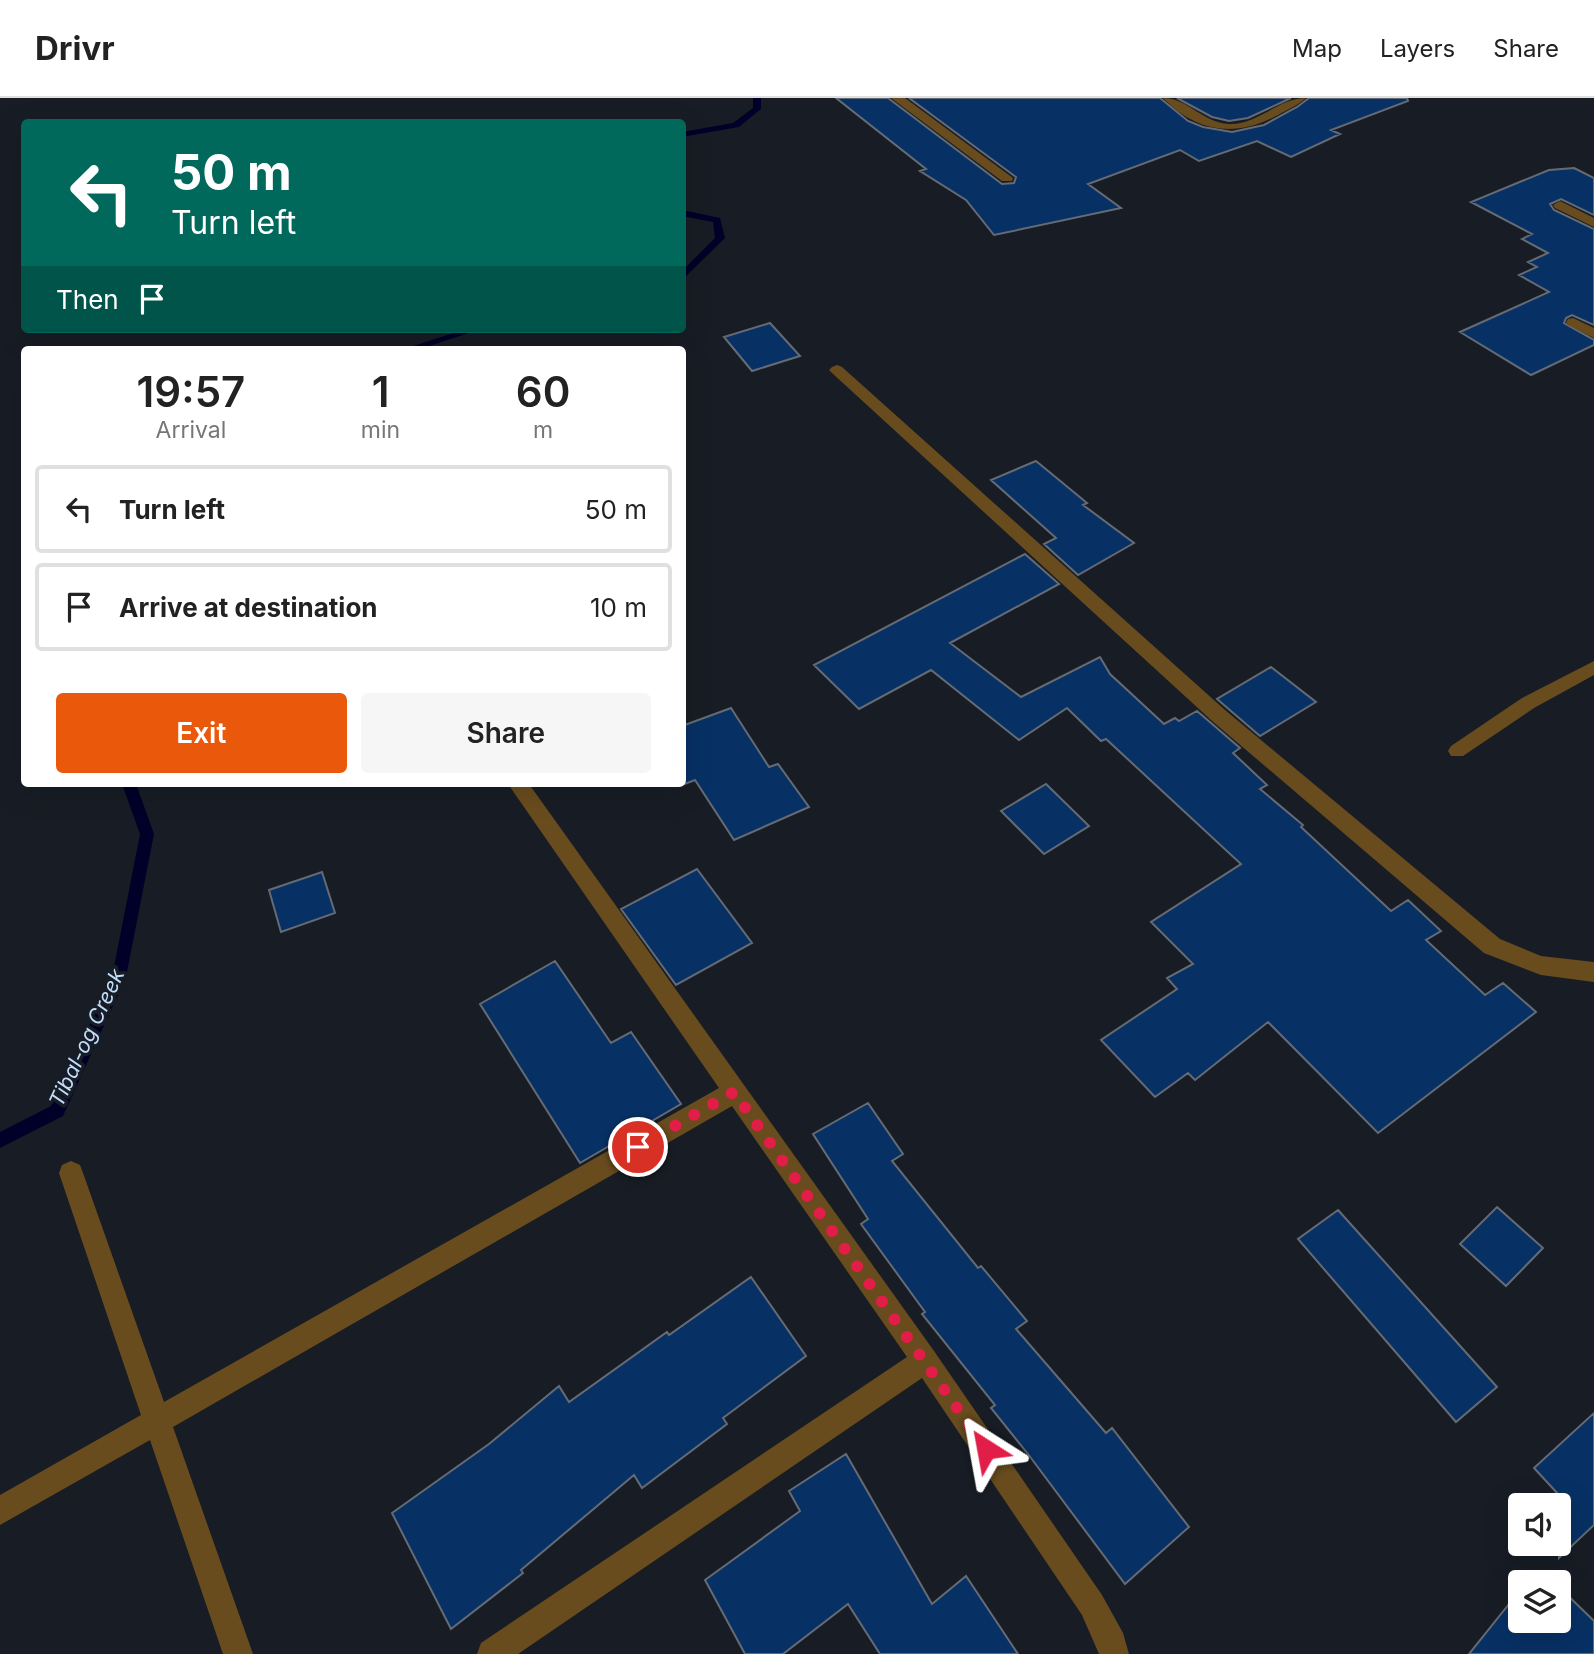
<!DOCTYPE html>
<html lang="en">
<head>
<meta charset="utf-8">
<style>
	body { margin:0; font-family:Inter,sans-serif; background:#f6f6f6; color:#222; height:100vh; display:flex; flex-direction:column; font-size:26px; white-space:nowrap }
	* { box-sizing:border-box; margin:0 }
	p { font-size:23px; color:#767676 }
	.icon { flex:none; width:38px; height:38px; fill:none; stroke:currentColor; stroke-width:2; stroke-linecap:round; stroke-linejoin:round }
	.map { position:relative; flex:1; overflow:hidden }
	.details { position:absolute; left:21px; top:248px; width:665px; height:441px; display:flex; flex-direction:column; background:#fff; border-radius:7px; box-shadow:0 7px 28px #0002 }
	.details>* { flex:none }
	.guide { position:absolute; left:21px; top:21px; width:665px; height:214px; border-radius:7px; box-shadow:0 7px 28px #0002; background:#00695c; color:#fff; overflow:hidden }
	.tools { position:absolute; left:1508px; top:1395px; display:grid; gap:14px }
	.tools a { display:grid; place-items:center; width:63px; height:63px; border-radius:7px; background:#fff; box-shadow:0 7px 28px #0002; font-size:35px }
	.pin { position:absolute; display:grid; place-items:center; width:60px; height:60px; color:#fff; margin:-30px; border:4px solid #fff; border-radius:50%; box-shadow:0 2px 7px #0007 }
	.me { position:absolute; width:77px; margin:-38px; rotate:326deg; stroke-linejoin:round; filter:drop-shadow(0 0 5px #0008) }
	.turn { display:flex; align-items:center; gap:24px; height:147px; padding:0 35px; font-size:32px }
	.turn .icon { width:91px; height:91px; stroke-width:2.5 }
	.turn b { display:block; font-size:49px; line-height:60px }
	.then { display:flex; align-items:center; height:66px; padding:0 35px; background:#0003; gap:14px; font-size:26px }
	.eta { display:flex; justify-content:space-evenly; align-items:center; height:119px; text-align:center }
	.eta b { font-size:42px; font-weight:600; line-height:49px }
	.cta { display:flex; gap:14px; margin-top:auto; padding:14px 35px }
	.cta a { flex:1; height:80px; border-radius:7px; background:#ea580c; color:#fff; font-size:28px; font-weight:600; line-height:80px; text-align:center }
	.cta a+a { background:#f6f6f6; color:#222 }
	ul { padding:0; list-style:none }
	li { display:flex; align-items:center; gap:21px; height:88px; margin:0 14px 10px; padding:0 21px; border:4px solid #e0e0e0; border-radius:7px }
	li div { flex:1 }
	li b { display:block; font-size:26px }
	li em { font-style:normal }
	header { display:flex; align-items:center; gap:42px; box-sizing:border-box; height:98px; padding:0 35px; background:#fff; border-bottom:2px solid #e0e0e0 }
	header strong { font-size:33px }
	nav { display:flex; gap:38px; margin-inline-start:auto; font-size:24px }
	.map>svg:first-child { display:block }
</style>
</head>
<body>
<header>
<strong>Drivr</strong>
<nav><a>Map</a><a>Layers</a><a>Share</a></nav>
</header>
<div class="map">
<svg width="1594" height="1556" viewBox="0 0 1594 1556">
	<rect width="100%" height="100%" fill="#181d25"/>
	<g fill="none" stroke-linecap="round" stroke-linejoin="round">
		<!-- stream -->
		<path fill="#000029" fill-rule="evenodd" d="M753,0H761V11L739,29L682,39V34L733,25L753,10Z
			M682,112L720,120L725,140L682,182V173L715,140L713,124L682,118Z
			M466,231H481L417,252H401Z
			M122,686H136L154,736L126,879L63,1018L0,1050V1034L51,1008L112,879L140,736Z"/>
	</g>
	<!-- building -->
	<path fill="#073064" stroke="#656b74" stroke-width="2" d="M836,0H888L1002,86L1014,85L1016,79L909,0H1160L1188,23L1203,29L1232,34L1264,27L1297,9L1309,0H1407L1408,3L1331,32L1340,36L1291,59L1257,43L1199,63L1180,52L1088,86L1121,110L994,137L966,102L920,73L926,71Z
		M1177,0H1291L1248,20L1229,23L1212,19Z
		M1574,70L1594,80V117L1561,101L1550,106L1554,112L1594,131V227L1572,217L1566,220L1564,225L1594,242V247L1531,277L1460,234L1549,194L1519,177L1537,169L1528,164L1548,155L1522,141L1532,136L1471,104L1549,72Z
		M770,225L800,258L752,273L724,239Z
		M1036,363L1087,405L1083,407L1134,445L1078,477L1044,446L1056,440L991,382Z
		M1025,456L1059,486L950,545L1021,599L1100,559L1110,576L1164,626L1175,620L1179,623L1197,613L1240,650L1233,655L1267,687L1260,691L1303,727L1301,729L1391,813L1408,802L1441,833L1426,842L1485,897L1503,885L1536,914L1378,1035L1268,924L1195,982L1188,975L1155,999L1101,942L1177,891L1167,880L1193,866L1151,824L1241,766L1106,641L1101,643L1067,610L1019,642L931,572L859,611L814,567Z
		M1271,569L1316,604L1260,638L1217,601Z
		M731,610L769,669L778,666L809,709L734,742L695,682L682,687V628Z
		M1046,686L1089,728L1044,756L1001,713Z
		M697,771L752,845L676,887L621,811Z
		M322,774L335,815L281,834L269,792Z
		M555,863L611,945L631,934L681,1006L580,1065L480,906Z
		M868,1005L903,1056L892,1063L978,1170L981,1168L1027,1223L1016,1231L1106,1335L1112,1330L1189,1429L1125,1486L1028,1356L991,1310L995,1307L922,1216L925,1214L861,1126L868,1121L813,1036Z
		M1497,1109L1543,1150L1506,1188L1460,1146Z
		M1338,1112L1497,1289L1456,1324L1298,1141Z
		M751,1179L806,1258L723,1320L727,1326L642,1390L634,1377L521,1472L523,1475L451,1531L392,1415L489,1346L559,1288L569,1304L667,1234L669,1237Z
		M1594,1315V1427L1559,1460V1397L1534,1370Z
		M846,1356L932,1506L966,1478L1018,1556H880L848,1506L783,1556H745L705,1482L800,1413L789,1393Z
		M1559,1489L1594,1523V1556H1469L1521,1491V1522H1559Z"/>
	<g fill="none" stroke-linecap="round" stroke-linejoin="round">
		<!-- lane -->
		<path fill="#694c1e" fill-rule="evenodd" d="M1594,563V577L1534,610L1463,658H1451L1448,653L1451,648L1522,600Z"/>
		<!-- street -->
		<path fill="#694c1e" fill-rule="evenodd" d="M891,0H905L1013,80L1012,83H1002Z
			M1163,0C1188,0 1203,25 1229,26C1258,27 1278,0 1306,0C1298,7 1287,12 1278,17C1236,40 1197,35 1163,0Z
			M1560,103L1594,120V129L1555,110L1553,107Z
			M1573,220L1594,230V240L1568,227L1566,224L1568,221Z
			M837,267L842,269L1225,612L1500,841L1541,858L1594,864V884L1541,877L1484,855L1211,622L832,275L829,272L832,269Z
			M508,686H529L934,1253L1102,1497L1123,1535L1129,1556H1099L1082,1517L922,1280L518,1556H477L481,1545L907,1259L732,1008L173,1329L253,1556H223L150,1342L0,1427V1397L141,1317L59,1075L62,1067L71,1063L80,1067L83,1075L164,1304L719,990Z"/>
	</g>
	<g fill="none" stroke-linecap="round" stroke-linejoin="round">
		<!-- route -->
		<path stroke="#e11d48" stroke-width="12" stroke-dasharray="0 21.6" d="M638,1049L734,994L986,1351"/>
	</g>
	<g text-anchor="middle" stroke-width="7" stroke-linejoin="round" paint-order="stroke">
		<!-- water labels -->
		<g font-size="21" font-style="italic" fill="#c1ddfd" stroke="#181d25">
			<text transform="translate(87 940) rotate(-65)" y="7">Tibal-og Creek</text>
		</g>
	</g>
</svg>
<div class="tools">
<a><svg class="icon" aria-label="sound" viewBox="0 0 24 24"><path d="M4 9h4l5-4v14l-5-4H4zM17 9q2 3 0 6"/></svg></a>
<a><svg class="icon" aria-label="layers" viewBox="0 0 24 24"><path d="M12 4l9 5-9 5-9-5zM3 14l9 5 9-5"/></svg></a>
</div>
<div class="pin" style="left:638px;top:1049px;background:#d93025"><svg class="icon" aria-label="arrive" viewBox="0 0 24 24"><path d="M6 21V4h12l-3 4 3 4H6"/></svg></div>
<svg class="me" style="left:986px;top:1351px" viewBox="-20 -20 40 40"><path d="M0-17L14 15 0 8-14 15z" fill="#e11d48" stroke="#fff" stroke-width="4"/></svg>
<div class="guide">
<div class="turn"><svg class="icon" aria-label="left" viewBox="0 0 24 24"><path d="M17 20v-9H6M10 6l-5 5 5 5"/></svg><div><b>50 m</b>Turn left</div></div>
<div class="then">Then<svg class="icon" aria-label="arrive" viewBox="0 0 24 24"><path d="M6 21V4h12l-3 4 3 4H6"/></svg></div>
</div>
<section class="details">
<div class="eta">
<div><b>19:57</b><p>Arrival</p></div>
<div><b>1</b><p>min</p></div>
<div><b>60</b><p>m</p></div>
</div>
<ul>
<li><svg class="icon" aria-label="left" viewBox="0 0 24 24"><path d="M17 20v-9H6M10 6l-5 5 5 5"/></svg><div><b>Turn left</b></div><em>50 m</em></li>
<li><svg class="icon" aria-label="arrive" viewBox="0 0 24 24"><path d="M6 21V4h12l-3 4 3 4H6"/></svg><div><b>Arrive at destination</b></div><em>10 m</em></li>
</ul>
<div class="cta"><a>Exit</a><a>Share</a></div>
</section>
</div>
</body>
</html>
